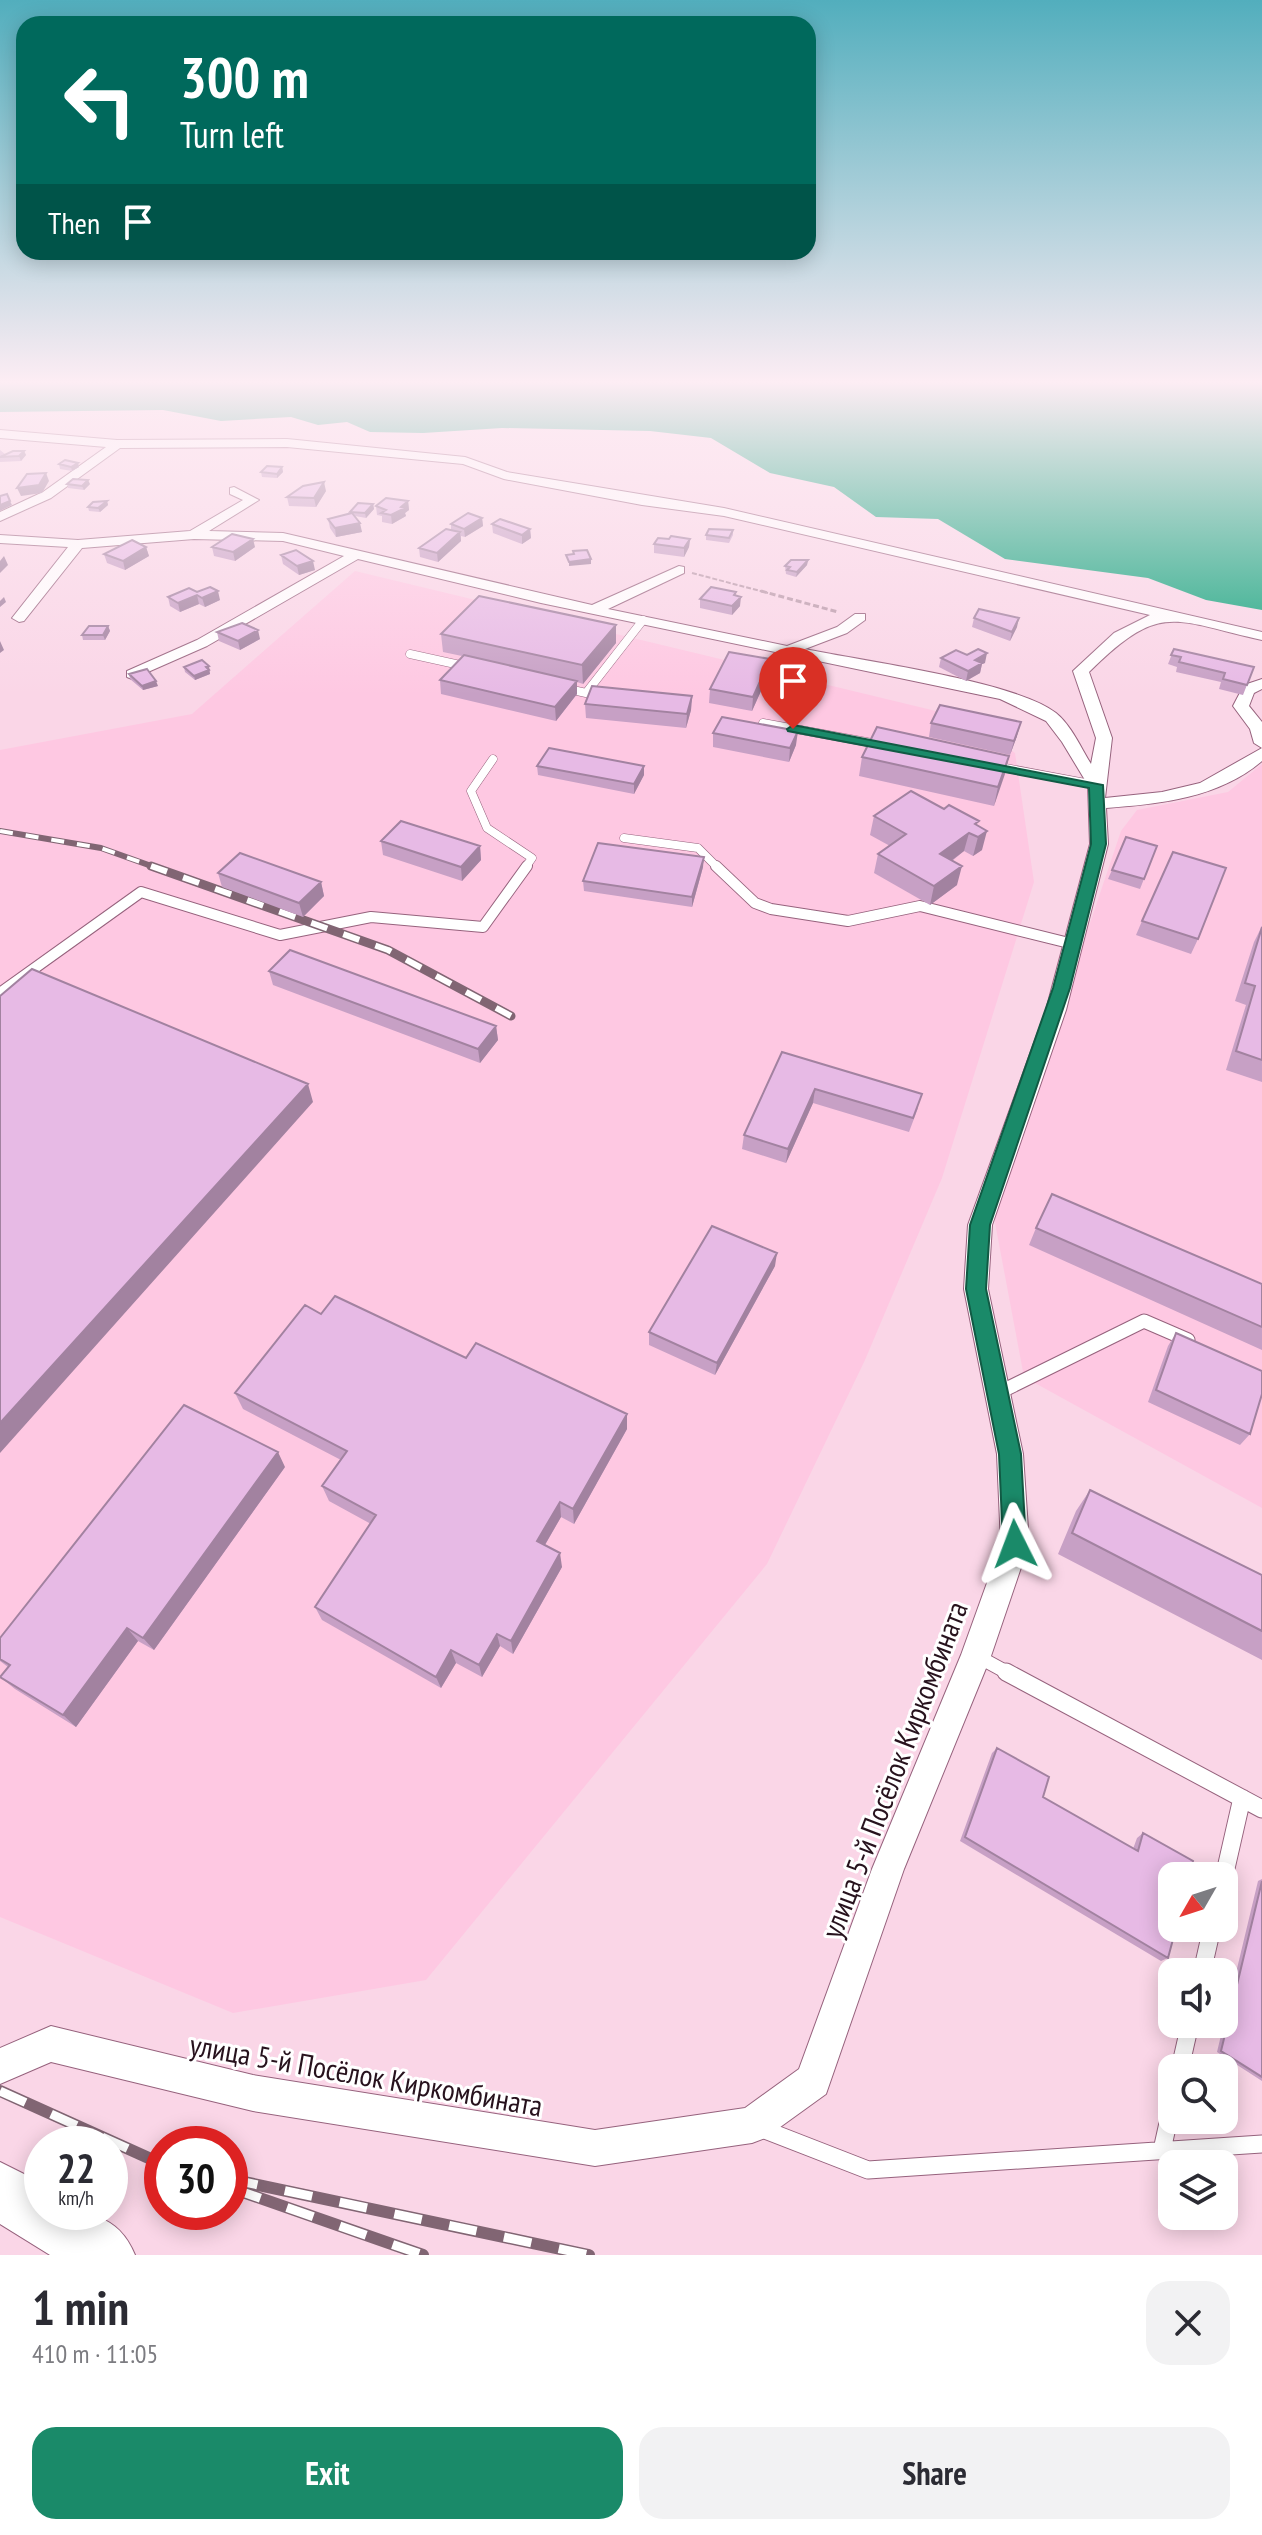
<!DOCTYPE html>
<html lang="en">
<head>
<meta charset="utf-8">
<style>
	body { margin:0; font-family:"PT Sans Narrow",sans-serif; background:#f2f2f3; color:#2b2b33; height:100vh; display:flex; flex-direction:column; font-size:30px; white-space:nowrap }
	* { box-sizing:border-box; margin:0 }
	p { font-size:26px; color:#7c7c81 }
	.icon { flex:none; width:44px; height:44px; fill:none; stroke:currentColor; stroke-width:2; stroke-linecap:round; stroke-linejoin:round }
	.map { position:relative; height:2255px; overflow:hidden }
	.side { display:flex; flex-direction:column; background:#fff; flex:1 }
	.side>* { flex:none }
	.hud { position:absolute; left:16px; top:16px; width:800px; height:244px; border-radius:24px; box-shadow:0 4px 20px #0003; background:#00695c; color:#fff; overflow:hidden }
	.needle { width:52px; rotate:231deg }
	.controls { position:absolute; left:1158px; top:1862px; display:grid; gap:16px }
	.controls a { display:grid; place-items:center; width:80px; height:80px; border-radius:16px; background:#fff; box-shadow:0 4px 20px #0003; font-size:40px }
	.speed { position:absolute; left:24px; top:2126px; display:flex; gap:16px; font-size:40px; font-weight:700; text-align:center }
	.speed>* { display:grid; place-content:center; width:104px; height:104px; border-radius:50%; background:#fff; box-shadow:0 4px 20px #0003; line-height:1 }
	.speed small { font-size:20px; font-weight:400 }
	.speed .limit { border:12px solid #d22; background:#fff; color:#111 }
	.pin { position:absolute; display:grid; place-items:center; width:68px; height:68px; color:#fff; margin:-82px -34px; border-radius:50% 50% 50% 0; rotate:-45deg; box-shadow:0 0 8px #0007 }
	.pin .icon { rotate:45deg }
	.me { position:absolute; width:88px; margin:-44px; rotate:357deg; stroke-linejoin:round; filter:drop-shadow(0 0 6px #0008) }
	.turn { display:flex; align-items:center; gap:28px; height:168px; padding:0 32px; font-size:36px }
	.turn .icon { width:104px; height:104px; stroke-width:2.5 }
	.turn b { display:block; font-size:56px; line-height:68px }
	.then { display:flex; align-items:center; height:76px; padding:0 32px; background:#0003; gap:16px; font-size:30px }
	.round { display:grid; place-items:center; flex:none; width:84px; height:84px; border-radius:24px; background:#f2f2f3 }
	.summary { display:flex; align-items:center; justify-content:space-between; height:136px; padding:0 32px }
	h1 { font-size:48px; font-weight:700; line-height:60px }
	.primary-button { display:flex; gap:16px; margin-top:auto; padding:16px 32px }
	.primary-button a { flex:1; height:92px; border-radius:24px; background:#1a8a69; color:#fff; font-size:32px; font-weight:700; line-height:92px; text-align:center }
	.primary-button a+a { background:#f2f2f3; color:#2b2b33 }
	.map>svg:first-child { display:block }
</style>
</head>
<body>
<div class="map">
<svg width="1262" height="2255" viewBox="0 0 1262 2255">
	<rect width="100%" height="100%" fill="#fad6e7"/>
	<!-- built -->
	<path fill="#fec8e2" d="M355,571L969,719L1015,753L1034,882L942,1178L865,1360L767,1564L426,1980L233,2013L0,1917V750L192,714Z
		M1262,764V1508L1024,1377L993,1212L1121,831L1137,810L1228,792Z"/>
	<!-- water -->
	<path fill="#11a47c" d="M0,379H1262V610L1206,600L1148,578L1005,559L938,519L876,517L834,487L770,473L711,438L650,431L502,428L423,433L370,432L347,422L318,425L291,417L221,421L163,410L0,412Z"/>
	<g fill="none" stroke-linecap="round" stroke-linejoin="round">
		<!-- lane-far3 casing -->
		<g stroke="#96627d" stroke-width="9">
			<path id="lane-far3" d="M410,654L469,667
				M564,688L586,693L643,620
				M763,723L883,745
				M493,759L471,791L487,828L532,858L525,868
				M995,766L1096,785
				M624,838L698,848L718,868"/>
		</g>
		<!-- lane-far2 casing -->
		<g stroke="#96627d" stroke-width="12">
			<path id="lane-far2" d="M716,866L755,903L771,909L848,921L920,906L1073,944
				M0,993L141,892L280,935L371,917L483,927L527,866"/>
		</g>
		<!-- lane-far1 casing -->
		<g stroke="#96627d" stroke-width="15">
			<path id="lane-far1" d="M998,1393L1144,1321L1188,1340
				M977,1656L1010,1674"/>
		</g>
		<!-- lane casing -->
		<g stroke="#96627d" stroke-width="19">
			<path id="lane" d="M1006,1672L1262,1809
				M1224,1877L1242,1798
				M1202,1972L1212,1928
				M1180,2068L1190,2024
				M760,2128L868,2170L1262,2144
				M1162,2150L1172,2105"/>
		</g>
		<!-- street casing -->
		<g stroke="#96627d" stroke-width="2">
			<path id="street" d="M0,430L117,440L287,439L465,457L507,472L724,508L1262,632V640C1172,620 1161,601 1089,672L1112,738L1105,798L1162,792L1200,783L1262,748V761C1219,798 1160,804 1106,808L1108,844L1066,1010L992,1225L988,1289L1023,1454L1029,1544L991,1656L904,1869L826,2094L765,2138L752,2143L595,2166L253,2111L51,2062L0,2084V2048L51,2026L253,2075L595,2130L745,2108L799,2069L872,1869L961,1655L1001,1544L997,1454L964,1289L968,1225L1046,1010L1090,844L1088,785L1062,742L1046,721L1000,699L541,603L358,559L207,646L132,679L127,677V671L197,640L344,556L283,541L194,539L82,548L24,621L19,622L12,618L68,547L0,543V535L78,540L190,531L243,500L230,494V488L234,487L259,500L209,531L283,533L592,605L679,566L684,567V573L608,609L787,646L837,627L855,614H865V620L847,633L805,649C862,661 1015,681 1056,713C1071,725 1081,748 1091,764L1096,738L1073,671L1114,633L1150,615L724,516L642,505L504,479L463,464L287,447L120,448L51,498L0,521V512L43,492L106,447L0,438Z
				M1262,679V689L1254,693L1249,706L1262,722V748L1254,743L1250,729L1233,706L1244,685Z"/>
		</g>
		<!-- primary casing -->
		<g stroke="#96627d" stroke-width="2">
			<path id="primary" d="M0,2162L42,2183V2212C84,2212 117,2211 135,2255H50L0,2224Z"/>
		</g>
		<!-- path-far1 -->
		<path stroke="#ba9aaa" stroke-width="2" stroke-dasharray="5 2" stroke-linecap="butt" d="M692,573L768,593"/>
		<!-- path -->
		<path stroke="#ba9aaa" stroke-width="3" stroke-dasharray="6 3" stroke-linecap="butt" d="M761,591L838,612"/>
		<!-- lane-far3 -->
		<use href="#lane-far3" stroke="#fff" stroke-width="8"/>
		<!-- lane-far2 -->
		<use href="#lane-far2" stroke="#fff" stroke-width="10"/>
		<!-- lane-far1 -->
		<use href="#lane-far1" stroke="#fff" stroke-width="13"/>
		<!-- lane -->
		<use href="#lane" stroke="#fff" stroke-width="17"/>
		<!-- street -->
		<use href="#street" fill="#fff" fill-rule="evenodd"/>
		<!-- primary -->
		<use href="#primary" fill="#fff" fill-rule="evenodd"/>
		<!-- rail-far2 casing -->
		<g stroke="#816573" stroke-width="6">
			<path id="rail-far2" d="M0,831L101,848L157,868"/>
		</g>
		<!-- rail-far1 casing -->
		<g stroke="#816573" stroke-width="9">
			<path id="rail-far1" d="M151,866L388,950L511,1016"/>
		</g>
		<!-- rail casing -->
		<g stroke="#816573" stroke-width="12">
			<path id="rail" d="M0,2091L162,2164
				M230,2179L589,2255
				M234,2189L423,2255"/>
		</g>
		<!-- rail-far2 -->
		<use href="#rail-far2" stroke="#fff" stroke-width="4" stroke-dasharray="13" stroke-linecap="butt"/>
		<!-- rail-far1 -->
		<use href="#rail-far1" stroke="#fff" stroke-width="6" stroke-dasharray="17" stroke-linecap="butt"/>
		<!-- rail -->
		<use href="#rail" stroke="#fff" stroke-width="9" stroke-dasharray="28" stroke-linecap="butt"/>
	</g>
	<!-- wall -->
	<path fill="#c7a0c5" d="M0,450L5,454L24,451L26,455L21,461L0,462Z
		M78,463L79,467L72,471L60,469L59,464Z
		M282,467L283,472L277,478L262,477L261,472Z
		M67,484H90L84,490L68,488Z
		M326,491L316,507L289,506L287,497Z
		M107,501L108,505L100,512L89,511L88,507Z
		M408,501L409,510L405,513L406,516L392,524L382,522V516L377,515L376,506Z
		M373,504L374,509L366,518L355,516L362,532L336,537L330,528L328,519L342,516L350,514V512Z
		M482,518L483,526L465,537L461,536V541L438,562L420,557L419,548L451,530V524Z
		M492,524L530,529L531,538L522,544L493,533Z
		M733,530V535L729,543L706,540V535Z
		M690,539L689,547L684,557L654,553V544Z
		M146,547L149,556L125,570L107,563L104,554Z
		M212,547H255L235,561L214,556Z
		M281,555L315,570L299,575L283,564Z
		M808,560L807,565L796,577L786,574L785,566Z
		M197,592L220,600L205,607L199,604L180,612L170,606L168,597Z
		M736,592V596L740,606L732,615L700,608V599Z
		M974,618L1017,627L1010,641L972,627Z
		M616,625V643L583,684L577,682V694L556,721L441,694L440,680L462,656L443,652L441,634Z
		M108,626L110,631L105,640H83L82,635Z
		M217,632L260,639L240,650L219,641Z
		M1174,649L1254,667L1243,695L1219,689L1221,682L1176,672L1177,667L1168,664Z
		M941,658L985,663L982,664L980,673L966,681L939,667Z
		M184,667L211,671H209L210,674L195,680L185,672Z
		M769,673L752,711L709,703L710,689Z
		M129,674L158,686L143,690L130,679Z
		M692,696L691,710L686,728L586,718L585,704Z
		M931,723L1017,736L1010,755L929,737Z
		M713,733L796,745L789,762L713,747Z
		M1009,756L994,806L859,776L862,757Z
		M537,766H644V775L634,794L538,775Z
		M874,816L978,826L982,850L973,856L964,851L952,861L957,885L930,905L874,873L878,854L890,846L870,835Z
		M381,841L480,846L481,860L462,881L383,855Z
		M1157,846L1140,889L1108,879L1112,870Z
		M703,867L692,907L584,891L583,881Z
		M218,873L321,882L324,896L303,917L222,887Z
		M1142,921L1198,939L1191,954L1136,935Z
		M1262,926V1082L1226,1070L1246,1005L1235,1001L1254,942Z
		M269,971L496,1026L498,1040L480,1063L273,985Z
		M782,1052L918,1108L909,1132L813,1103L786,1163L742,1149L744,1135Z
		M1036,1228L1262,1284V1350L1029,1245Z
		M775,1266L715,1375L649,1345V1332Z
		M321,1314L466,1358L627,1429L574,1524L561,1517L545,1545L562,1567L513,1654L500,1646L482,1677L456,1663L441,1688L322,1620L315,1607L371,1524L329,1501L322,1486L341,1460L243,1409L235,1393Z
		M1176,1333L1250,1434L1240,1445L1148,1402L1168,1346Z
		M285,1467L154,1650L138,1641L76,1727L15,1689L0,1677L8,1667L0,1661V1638Z
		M1090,1490L1262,1575V1660L1058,1554L1076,1511Z
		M997,1748L1043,1797L1133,1849L1137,1838L1143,1833L1168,1958L1161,1961L960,1841L992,1753Z
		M1262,1879V2081L1217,2052L1258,1881Z"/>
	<!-- shaded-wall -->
	<path fill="#a282a0" d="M24,451L26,455L21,461L19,456Z
		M78,463L79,467L72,471L71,467Z
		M282,467L283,472L277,478V474Z
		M46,473L49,481L42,493L21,496L17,488Z
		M88,480L90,484L84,490L82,486Z
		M324,482L326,491L316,507L314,498Z
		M10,501L12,505L0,511V505Z
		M107,501L108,505L100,512L98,508Z
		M408,501L409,510L405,513L406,516L392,524L391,515Z
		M373,504L374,509L366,518L365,513Z
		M482,518L483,526L465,537L464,529Z
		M360,523L362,532L336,537L335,528Z
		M530,529L531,538L522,544V535Z
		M460,532L461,541L438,562L437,553Z
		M253,539L255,547L235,561L233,552Z
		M690,539L689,547L684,557V548Z
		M146,547L149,556L125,570L123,561Z
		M4,556L8,565L0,573V561Z
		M591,559V564L569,566V562Z
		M808,560L807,565L796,577L797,572Z
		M313,561L315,570L299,575L297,566Z
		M218,591L220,600L205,607L202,598Z
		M197,595L199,604L180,612L178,603Z
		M4,597L6,602L0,607V601Z
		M741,597L740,606L732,615V606Z
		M1019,618L1017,627L1010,641L1012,632Z
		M616,625V643L583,684L582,665Z
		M108,626L110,631L105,640L103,635Z
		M258,630L260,639L240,650L238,641Z
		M0,641L4,650L0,653Z
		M987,653L985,663L982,664L980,673L966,681L968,671L975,660Z
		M770,659L769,673L752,711L753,697Z
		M209,666L210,674L195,680L194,676Z
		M156,681L158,686L143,690L142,686Z
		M577,681V694L556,721L555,707Z
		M692,696L691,710L686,728L687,714Z
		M1021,722L1017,736L1010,755L1014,741Z
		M798,731L796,745L789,762L790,748Z
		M1009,756L1005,774L994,806L998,787Z
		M644,766V775L634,794V784Z
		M987,831L982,850L973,856L978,837Z
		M969,833L964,851L935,873L940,854Z
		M480,846L481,860L462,881L461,867Z
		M704,857L703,867L692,907V897Z
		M962,866L957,885L930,905L934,886Z
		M321,882L324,896L303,917L299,903Z
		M496,1026L498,1040L480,1063L478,1049Z
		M308,1084L313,1102L0,1453V1423Z
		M815,1089L813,1103L786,1163L788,1149Z
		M777,1253L775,1266L715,1375L717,1363Z
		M627,1414V1429L574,1524L573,1509Z
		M278,1452L285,1467L154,1650L143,1638Z
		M560,1502L561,1517L539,1555L537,1541Z
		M560,1553L562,1567L513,1654L511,1641Z
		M127,1628L138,1641L76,1727L63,1715Z
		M497,1634L500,1646L482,1677L479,1665Z
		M451,1650L456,1663L441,1688L436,1677Z"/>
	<!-- building -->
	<path fill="#e7bae5" stroke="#a282a0" stroke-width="2" d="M13,451H24L19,456L0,457Z
		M65,460L78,463L71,467L59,464Z
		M267,466L282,467L277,474L261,472Z
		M46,473L39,485L17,488L27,474Z
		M73,479L88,480L82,486L67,484Z
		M324,482L314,498L287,497L303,486Z
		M7,494L10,501L0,505V496Z
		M386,498L408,501L401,507L405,508L391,515L381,513L386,510L376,506Z
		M107,501L98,508L88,507L93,502Z
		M358,503L373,504L365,513L350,512Z
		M352,513L360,523L335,528L328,519Z
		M468,513L482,518L464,529L451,524Z
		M500,519L530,529L522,535L492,524Z
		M446,529L460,532L437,553L419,548Z
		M709,529L733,530L729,538L706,535Z
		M232,534L253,539L233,552L212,547Z
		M671,536L690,539L684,548L654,544L658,538L669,539Z
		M132,540L146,547L123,561L104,554Z
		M296,550L313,561L297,566L281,555Z
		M587,550L591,559L569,562L566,555L574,554L573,551Z
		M791,560H808L797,572L787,570L790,567L785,566Z
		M210,587L218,591L202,598L197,595L178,603L168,597L189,588L197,592Z
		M711,587L736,592L734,595L741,597L732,606L700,599Z
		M479,596L616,625L582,665L441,634Z
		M979,609L1019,618L1012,632L974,618Z
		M242,623L258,630L238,641L217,632Z
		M89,626H108L103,635H82Z
		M978,649L987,653L975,660L982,663L968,671L941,658L956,650L967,655Z
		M1174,649L1254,667L1247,685L1223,679L1225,673L1179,662L1181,657L1171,655Z
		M729,652L770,659L753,697L710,689Z
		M464,655L577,681L555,707L440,680Z
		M202,660L209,666L206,667L209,670L194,676L184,667Z
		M147,669L156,681L142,686L129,674Z
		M592,686L692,696L687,714L585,704Z
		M940,705L1021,722L1014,741L931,723Z
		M722,717L798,731L790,748L713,733Z
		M877,727L1009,756L998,787L862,757Z
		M549,748L644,766L634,784L537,766Z
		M911,791L944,809L949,805L979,821L975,824L987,831L978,837L969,833L940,854L962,866L934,886L878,854L906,834L874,816Z
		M401,821L480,846L461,867L381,841Z
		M1126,837L1157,846L1144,879L1112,870Z
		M598,843L704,857L692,897L583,881Z
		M1173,852L1226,868L1198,939L1142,921Z
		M240,853L321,882L299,903L218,873Z
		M1262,927V1060L1236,1051L1255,986L1245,983Z
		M290,950L496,1026L478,1049L269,971Z
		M32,969L308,1084L0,1423V996Z
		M782,1052L922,1094L913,1118L815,1089L788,1149L744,1135Z
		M1052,1194L1262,1284V1327L1036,1228Z
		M712,1226L777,1253L717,1363L649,1332Z
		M335,1296L466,1358L476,1343L627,1414L573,1509L560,1502L537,1541L560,1553L511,1641L497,1634L479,1665L451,1650L436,1677L315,1607L376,1515L322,1486L347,1451L235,1393L305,1305L321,1314Z
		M1176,1333L1262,1371V1394L1250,1434L1156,1390Z
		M184,1405L278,1452L143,1638L127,1628L63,1715L0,1677L10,1665L0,1659V1638Z
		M1090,1490L1262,1575V1631L1072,1533Z
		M997,1748L1049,1777L1043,1797L1138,1851L1143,1833L1193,1861L1189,1876H1172V1928H1176L1168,1958L965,1837Z
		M1262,1881V2077L1221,2051Z"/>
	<!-- sky -->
	<linearGradient id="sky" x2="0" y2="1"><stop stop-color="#52aebd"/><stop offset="0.55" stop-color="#fdedf4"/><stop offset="1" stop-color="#fdedf4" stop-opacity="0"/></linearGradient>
	<rect width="1262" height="695" fill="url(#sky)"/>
	<!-- route -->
	<path fill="#1a8a69" stroke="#115a44" stroke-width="2" d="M793,725L1103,785L1106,844L1070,988L990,1225L986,1289L1021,1454L1026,1544L1023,1552L1015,1555L1007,1552L1003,1544L999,1454L966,1289L970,1225L1053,988L1091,844L1089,788L788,731L787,729Z"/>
	<g text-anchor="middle" stroke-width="6" stroke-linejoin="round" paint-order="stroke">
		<!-- street labels -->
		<g font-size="30" fill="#27121d" stroke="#fff">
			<text transform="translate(895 1770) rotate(-69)" y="10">улица 5-й Посёлок Киркомбината</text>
			<text transform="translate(366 2076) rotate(10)" y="10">улица 5-й Посёлок Киркомбината</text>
		</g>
	</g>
</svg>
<div class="controls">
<a><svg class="needle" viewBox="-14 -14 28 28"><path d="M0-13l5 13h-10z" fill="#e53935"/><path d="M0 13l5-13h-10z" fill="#7c7c81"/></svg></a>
<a><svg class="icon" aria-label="sound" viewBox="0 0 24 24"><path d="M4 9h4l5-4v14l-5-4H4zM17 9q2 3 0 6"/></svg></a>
<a><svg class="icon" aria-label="search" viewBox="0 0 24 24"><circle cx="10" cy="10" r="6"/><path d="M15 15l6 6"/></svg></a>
<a><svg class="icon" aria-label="layers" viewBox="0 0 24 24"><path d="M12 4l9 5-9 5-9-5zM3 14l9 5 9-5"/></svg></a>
</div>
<div class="speed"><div>22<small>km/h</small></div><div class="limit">30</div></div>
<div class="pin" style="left:793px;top:729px;background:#d93025"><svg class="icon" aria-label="arrive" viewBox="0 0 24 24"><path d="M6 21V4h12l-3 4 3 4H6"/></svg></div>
<svg class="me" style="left:1015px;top:1544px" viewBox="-20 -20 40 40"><path d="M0-17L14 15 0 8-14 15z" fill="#1a8a69" stroke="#fff" stroke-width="4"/></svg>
<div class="hud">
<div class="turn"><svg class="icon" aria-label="left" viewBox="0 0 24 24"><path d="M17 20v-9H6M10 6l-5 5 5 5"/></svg><div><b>300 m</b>Turn left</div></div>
<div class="then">Then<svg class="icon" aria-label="arrive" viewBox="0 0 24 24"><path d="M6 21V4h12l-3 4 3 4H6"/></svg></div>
</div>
</div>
<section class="side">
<div class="summary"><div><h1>1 min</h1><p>410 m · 11:05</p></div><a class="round"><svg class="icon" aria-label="close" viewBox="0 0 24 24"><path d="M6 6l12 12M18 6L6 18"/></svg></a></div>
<div class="primary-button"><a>Exit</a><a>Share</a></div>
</section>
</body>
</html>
